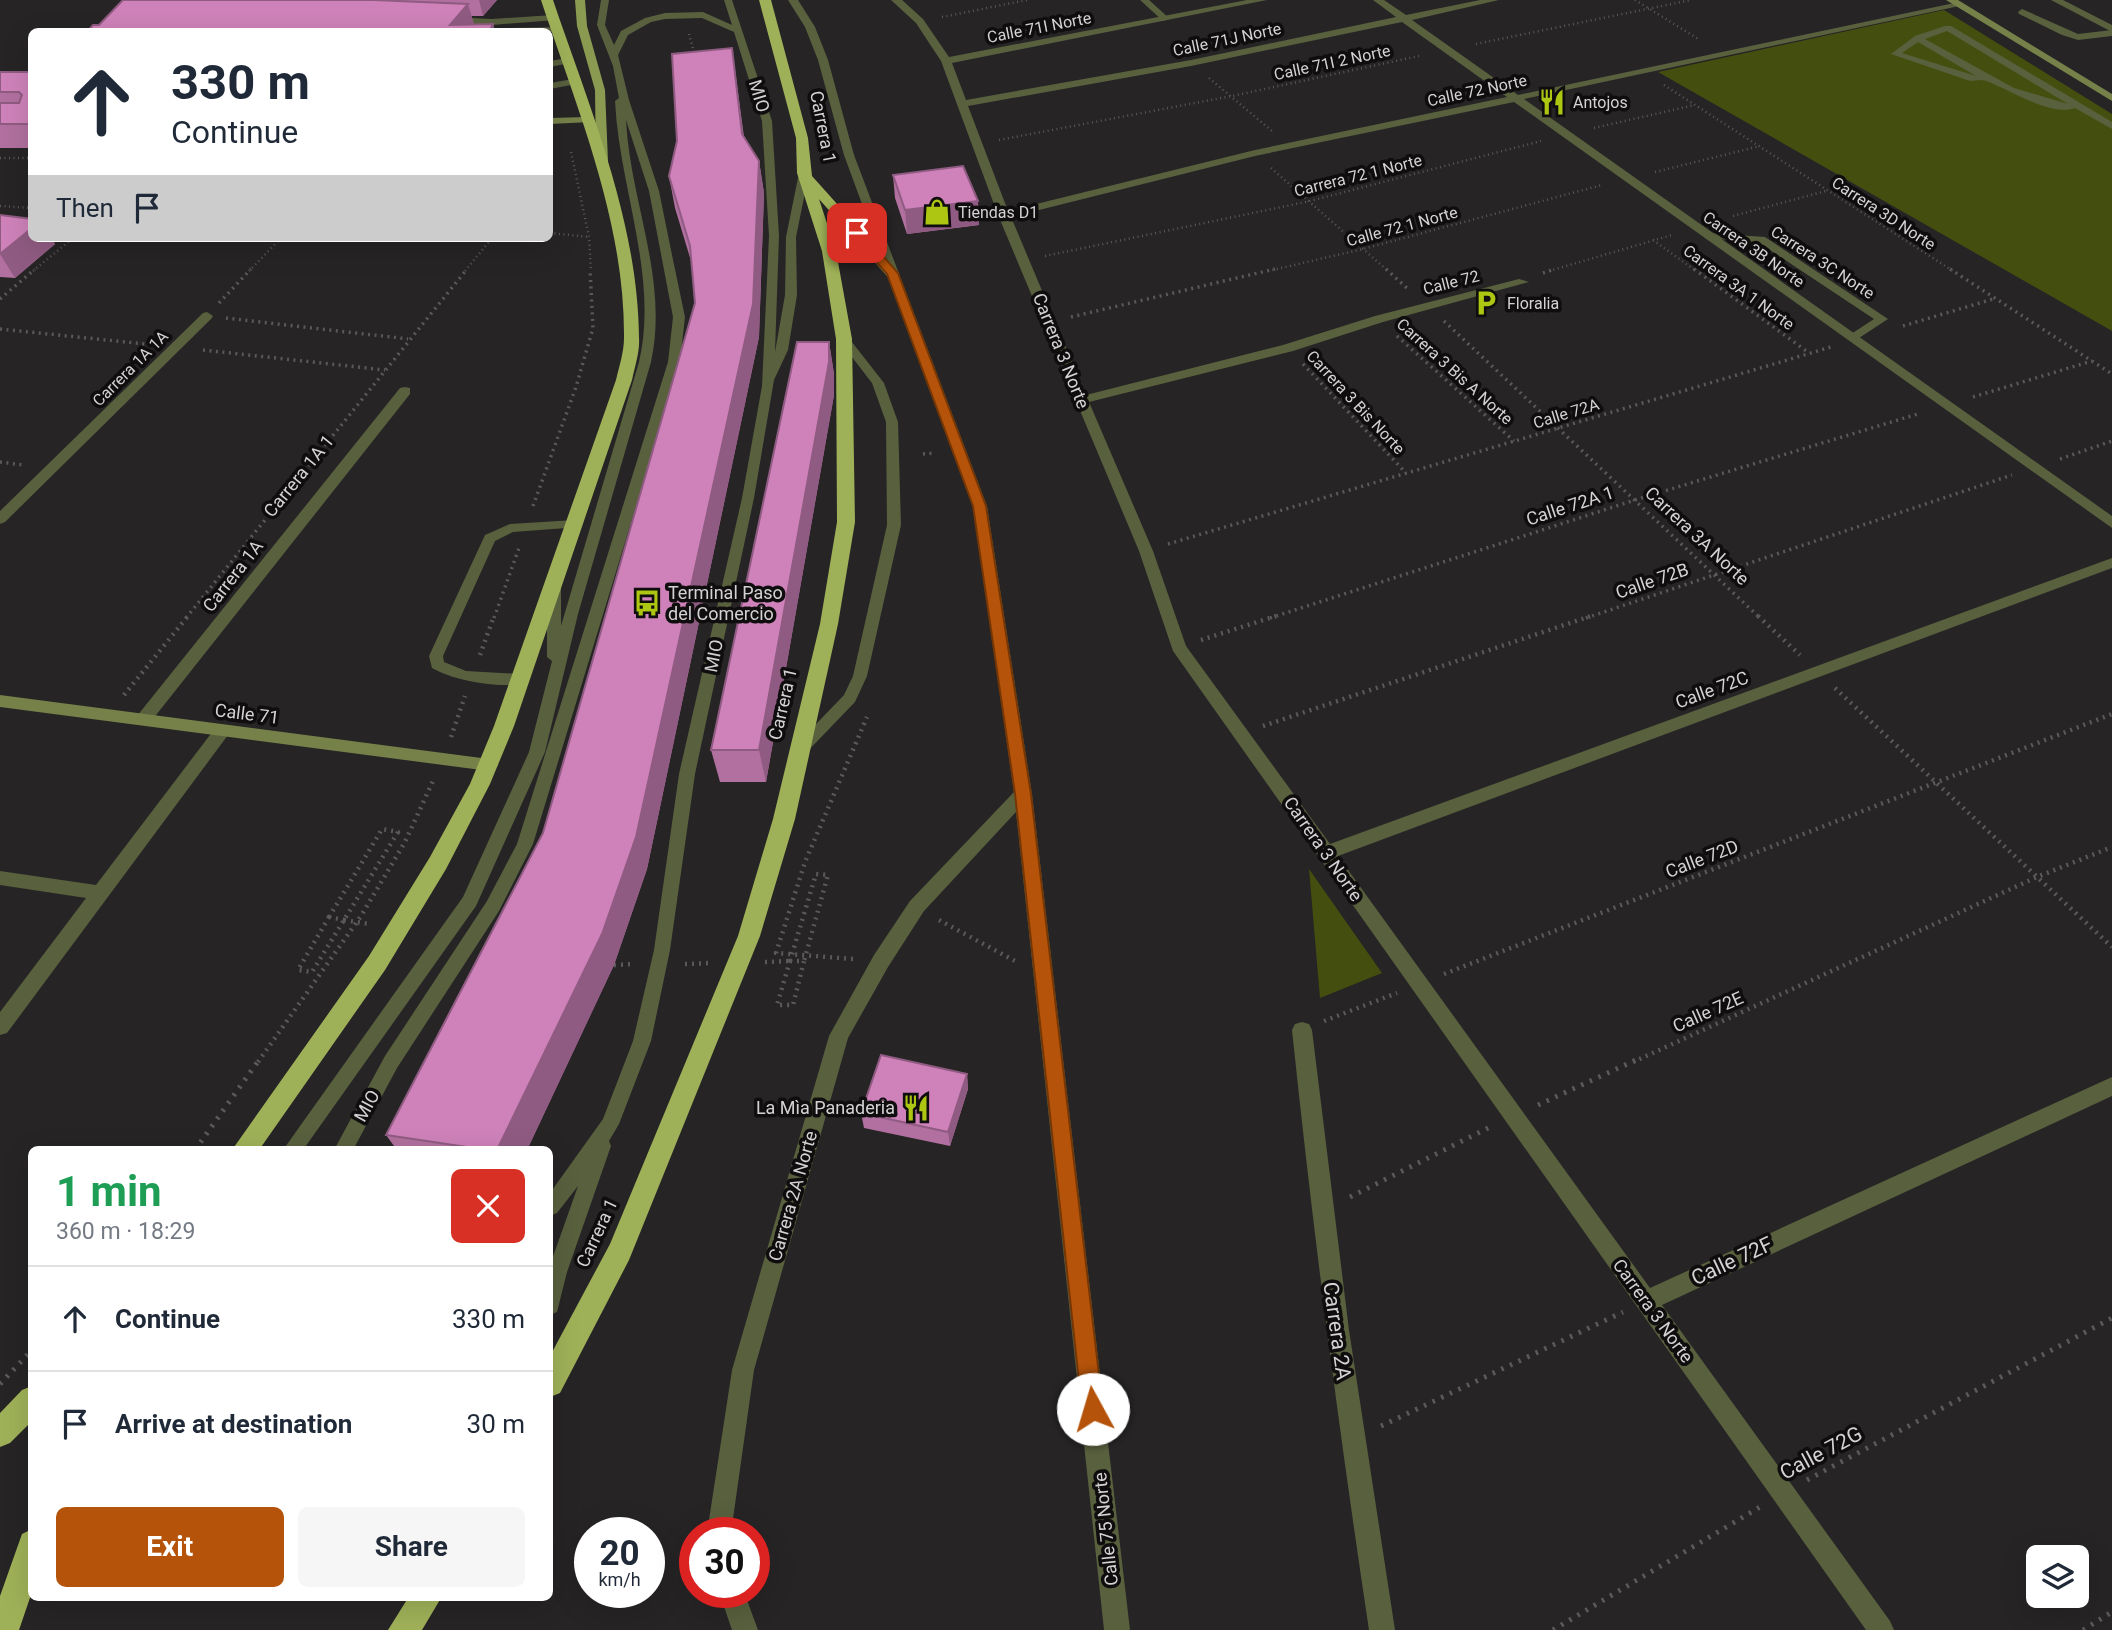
<!DOCTYPE html>
<html lang="en">
<head>
<meta charset="utf-8">
<style>
	body { margin:0; font-family:Roboto,sans-serif; background:#f6f6f7; color:#1f2937; height:100vh; display:flex; flex-direction:column; font-size:26px; white-space:nowrap }
	* { box-sizing:border-box; margin:0 }
	p { font-size:23px; color:#747a83 }
	.icon { flex:none; width:38px; height:38px; fill:none; stroke:currentColor; stroke-width:2; stroke-linecap:round; stroke-linejoin:round }
	.map { position:relative; flex:1; overflow:hidden }
	.panel { position:absolute; left:28px; top:1146px; width:525px; height:455px; display:flex; flex-direction:column; background:#fff; border-radius:10px; box-shadow:0 7px 28px #0002 }
	.panel>* { flex:none }
	.top-card { position:absolute; left:28px; top:28px; width:525px; height:214px; border-radius:10px; box-shadow:0 7px 28px #0002; background:#fff; color:#1f2937; overflow:hidden }
	.buttons { position:absolute; left:2026px; top:1545px; display:grid; gap:14px }
	.buttons a { display:grid; place-items:center; width:63px; height:63px; border-radius:10px; background:#fff; box-shadow:0 7px 28px #0002; font-size:35px }
	.speed { position:absolute; left:574px; top:1517px; display:flex; gap:14px; font-size:35px; font-weight:700; text-align:center }
	.speed>* { display:grid; place-content:center; width:91px; height:91px; border-radius:50%; background:#fff; box-shadow:0 7px 28px #0002; line-height:1 }
	.speed small { font-size:18px; font-weight:400 }
	.speed .limit { border:10px solid #d22; background:#fff; color:#111 }
	.pin { position:absolute; display:grid; place-items:center; width:60px; height:60px; color:#fff; margin:-30px; border-radius:14px; box-shadow:0 4px 10px #0006 }
	.me { position:absolute; width:77px; margin:-38px; rotate:354deg; stroke-linejoin:round; filter:drop-shadow(0 0 5px #0008) }
	.turn { display:flex; align-items:center; gap:24px; height:147px; padding:0 28px; font-size:32px }
	.turn .icon { width:91px; height:91px; stroke-width:2.5 }
	.turn b { display:block; font-size:49px; line-height:60px }
	.then { display:flex; align-items:center; height:66px; padding:0 28px; background:#0003; gap:14px; font-size:26px }
	.round { display:grid; place-items:center; flex:none; width:74px; height:74px; border-radius:10px; background:#f6f6f7 }
	.summary { display:flex; align-items:center; justify-content:space-between; height:119px; padding:0 28px }
	h1 { font-size:42px; font-weight:700; line-height:52px; color:#1e9e55 }
	.action { display:flex; gap:14px; margin-top:auto; padding:14px 28px }
	.action a { flex:1; height:80px; border-radius:10px; background:#b45309; color:#fff; font-size:28px; font-weight:700; line-height:80px; text-align:center }
	.action a+a { background:#f6f6f7; color:#1f2937 }
	ul { padding:0; list-style:none }
	li { display:flex; align-items:center; gap:21px; height:105px; padding:0 28px; border-top:2px solid #e0e1e3 }
	li div { flex:1 }
	li b { display:block; font-size:26px }
	li em { font-style:normal }
	.map>svg:first-child { display:block }
</style>
</head>
<body>
<div class="map">
<svg width="2112" height="1630" viewBox="0 0 2112 1630">
	<rect width="100%" height="100%" fill="#262425"/>
	<!-- green -->
	<path fill="#444f0f" d="M1944,10L2112,114V331L1658,72Z
		M1309,869L1382,973L1320,998Z"/>
	<g fill="none" stroke-linecap="round" stroke-linejoin="round">
		<!-- path-far3 -->
		<path stroke="#5b595a" stroke-width="2.5" stroke-dasharray="1 3.5" stroke-linecap="butt" d="M1635,0L1700,40
			M942,17L1027,0
			M689,34L695,56
			M1476,44L1691,0
			M1209,78L1272,131
			M1664,85L1953,271
			M1594,128L1695,105
			M999,140L1232,96L1419,56
			M571,152L589,237L591,271
			M0,158H32
			M1271,168L1388,271
			M1655,172L1760,146
			M0,206L32,208
			M1733,216L1826,191
			M550,233L589,237
			M1653,240L1696,271
			M1045,256L1306,202L1541,141
			M33,271L73,238
			M249,271L281,238
			M465,271L492,238
			M1268,271L1363,249L1602,185
			M1549,271L1672,235"/>
		<!-- path-far2 -->
		<path stroke="#5b595a" stroke-width="3.5" stroke-dasharray="2 4.5" stroke-linecap="butt" d="M1386,269L1409,290
			M1694,269L1809,353
			M1950,269L2112,374
			M1543,273L1555,269
			M0,299L35,269
			M219,303L251,269
			M1071,317L1275,269
			M226,318L408,339
			M1444,321L1760,618
			M1903,326L1993,299
			M0,329L145,344
			M1397,336L1514,441
			M203,350L385,370
			M1303,364L1406,473
			M1973,397L2092,361
			M923,454L936,453
			M2060,459L2112,441
			M0,462L23,465
			M533,506L576,387L593,328L590,269
			M1168,544L1831,347
			M186,618L467,269
			M494,618L519,548
			M1270,618L1635,500L1921,413
			M1586,618L2012,475"/>
		<!-- path-far1 -->
		<path stroke="#5b595a" stroke-width="4.5" stroke-dasharray="2 5" stroke-linecap="butt" d="M1758,616L1800,655
			M1201,640L1276,616
			M480,655L494,616
			M1835,688L2112,947
			M124,695L188,616
			M1263,726L1591,616
			M451,737L465,696
			M329,917L344,920
			M329,917L298,970L312,972L344,920
			M329,917L382,829L398,832L344,920
			M344,920L369,924
			M939,920L1015,961
			M853,959L776,953L805,862L867,717
			M790,961L777,1005H793L804,961
			M790,961L816,874L828,875L804,961
			M790,961H804
			M765,962L790,961
			M685,964L711,963
			M614,965L634,964
			M1444,974L2112,714
			M1324,1021L1397,993
			M258,1062L361,916L405,842L433,781
			M1633,1062L2037,877L2112,847"/>
		<!-- path -->
		<path stroke="#5b595a" stroke-width="5" stroke-dasharray="2.5 7" stroke-linecap="butt" d="M1538,1105L1636,1060
			M195,1150L259,1060
			M1350,1197L1492,1126
			M0,1384L32,1350
			M1381,1426L1623,1312
			M1807,1480L2112,1318
			M1553,1630L1760,1507
			M2083,1630L2112,1612"/>
		<!-- lane -->
		<path fill="#58603e" fill-rule="evenodd" d="M601,0H609L605,25L614,45L621,31L645,18L665,13L703,12L732,25L724,0H732L772,121L779,236L775,352L785,295L786,237L799,173L804,170L809,173L796,237L797,295L788,350L774,380L754,498L695,774L670,950L651,1041L619,1124L609,1141L611,1146L567,1272L557,1312L550,1315V1265L578,1186L557,1213L550,1216V1193L603,1119L633,1041L654,950L679,774L742,498L762,386L769,236L762,121L734,32L702,18L665,19L651,22L628,35L618,55L629,100L659,191L672,255L685,317L680,362L533,844L499,911L397,1068L353,1150H334L385,1056L487,901L517,844L668,362L673,317L649,191L626,120C630,201 669,280 651,362L578,614L545,752L476,906L303,1150H283L463,897L529,752L552,661L547,657V589L554,584L561,589V626L639,362C659,277 619,187 615,101L619,98L613,66L597,25Z
			M1140,0H1149L1170,19L1163,21Z
			M2022,9L2078,34L2112,30V36L2078,40L2062,35L2019,14L2018,12Z
			M553,15L557,18L556,20L492,25L451,23L447,20L451,17L492,19Z
			M1945,26H1951L2112,122V129L2075,108C2051,117 2009,89 1986,81C1981,79 1975,81 1970,81L1891,54L1915,36ZM1947,31L2068,104L2014,88L1925,39ZM1918,42L1976,76L1902,53Z
			M560,27V31L557,32L503,31L507,28Z
			M567,58L570,59V63L550,67V61Z
			M573,79L578,82L576,84L550,89V83Z
			M1709,233L1765,237L1888,319L1856,340H1848V336L1874,319L1758,242L1705,238L1704,236Z
			M844,336L848,337L884,383L898,422L901,525L867,676L855,702L804,755H794L791,751L794,747L844,695L853,676L887,525L886,422L872,383L838,339Z
			M575,520L580,521V527L513,532L495,541L443,656L444,662L466,671L521,674L526,675L528,679L526,683C501,689 454,681 432,668L429,656L485,535L510,524Z"/>
		<!-- street -->
		<path fill="#58603e" fill-rule="evenodd" d="M788,0H798L815,27L828,60L854,155L987,506L1032,794L1130,1630H1104L1016,812L924,911L888,967L848,1038L754,1370L731,1533H707L732,1370L829,1036L874,955L910,901L1014,792L973,506L844,155L818,60L805,27Z
			M891,0H902L923,19L949,57L1247,0H1267L952,63L966,100L1191,60L1396,17L1373,0H1384L1406,15L1480,0H1499L1412,20L1518,95L1959,2L1964,5L1524,99L2112,516V528L1514,102L1255,156L1011,217L1086,395L1283,345L1375,316L1519,279L1529,282L1383,322L1293,351L1089,402L1153,551L1186,646L1330,844L2112,558V568L1338,856L1650,1288L2112,1077V1096L1662,1305L1890,1621L1894,1630H1866L1173,651L1139,551L998,215L941,61L916,23ZM1402,22L1507,97L1255,150L1008,211L968,106L1191,66Z
			M2051,0H2063L2112,25V32Z
			M207,312L213,316L211,319L5,522L0,524V511L203,313Z
			M405,387L410,388V394L149,724H137L135,720L137,716L400,388Z
			M222,725L228,727L230,731L228,735L7,1033L0,1035V1012L86,898L0,885V871L96,885L216,727Z
			M1302,1022L1309,1024L1312,1030L1349,1330L1395,1630H1369C1339,1431 1313,1231 1292,1030L1295,1024Z
			M719,1592H744L758,1630H732Z"/>
		<!-- secondary -->
		<path fill="#758149" fill-rule="evenodd" d="M1946,0H1958L2112,94V101Z
			M587,117L591,118V122L550,124V118Z
			M0,695L489,759L495,761L498,765L495,769L489,771L0,707Z"/>
		<!-- primary -->
		<path fill="#8b9a51" fill-rule="evenodd" d="M575,0H585L587,26L605,90L608,161L602,164L596,161L595,90L577,26Z"/>
		<!-- highway -->
		<path fill="#9fb158" fill-rule="evenodd" d="M541,0H553C590,109 638,221 639,338C640,351 635,366 632,380L514,726L490,784L446,869L385,970L259,1150H232L369,956L430,857L470,784L494,726L616,380C619,367 624,352 624,338C625,221 577,109 541,0Z
			M759,0H771L808,138L812,176L899,273L892,277L887,276L819,199L836,251L852,339L855,522L838,624L795,819L760,936L629,1260L560,1393L550,1397V1356L610,1244L738,936L773,819L820,624L837,522L836,339L822,251L797,173L796,138Z
			M32,1386V1421L10,1443L0,1447V1413L22,1390Z
			M32,1529V1592L19,1630H0V1596L22,1534Z
			M408,1598H441L422,1630H388Z"/>
	</g>
	<!-- wall -->
	<path fill="#b1709f" d="M123,0H497L483,16H471L474,25L493,24L495,32H87L99,25Z
		M732,48L744,137L759,161L764,193L759,337L647,869L614,965L527,1150H397L386,1135L543,833L695,303L691,261L675,208L669,176Z
		M0,72H32V148H0Z
		M893,175L979,225L907,234L895,198Z
		M0,215L55,244L15,278L0,277Z
		M829,342L834,374V395L766,782H720L711,750Z
		M967,1074L968,1089L950,1146L864,1128L861,1113Z"/>
	<!-- shaded-wall -->
	<path fill="#905b82" d="M479,0H497L483,16Z
		M468,4L475,27L450,25Z
		M493,24L495,32H489Z
		M732,48L736,78L747,165L742,134Z
		M759,161L764,193L759,337L647,869L614,965L527,1150H497Z
		M978,201L979,225L907,234L905,210Z
		M32,228V238H52L55,244L15,278L0,254Z
		M829,342L834,374V395L766,782L759,750Z
		M967,1074L968,1089L950,1146L948,1132Z"/>
	<!-- building -->
	<path fill="#ce82b9" stroke="#905b82" stroke-width="2" d="M123,0H374L468,4L450,25L493,24L489,32H87L93,25H99Z
		M732,48L742,134L759,161L753,304L636,837L602,934L497,1150H487L386,1135L543,833L695,303L690,246L669,176L677,141L672,54Z
		M0,72H32V124H0V103H19L22,95L19,92H0Z
		M963,166L978,201L905,210L893,175Z
		M0,215L32,219V228L0,254Z
		M797,342H829V362L759,750H711Z
		M881,1055L967,1074L948,1132L861,1113Z"/>
	<!-- route -->
	<path fill="#b45309" stroke="#753606" stroke-width="2" d="M853,231H861L898,273L986,506L1031,794L1103,1409L1100,1416L1093,1419L1085,1416L1082,1409L1015,794L973,506L887,274L853,236Z"/>
	<!-- icons -->
	<defs>
		<g id="restaurant-bare" transform="scale(2.1)"><path d="M-5-6h1v4h1v-4h1v4h1v-4h1v5L-1.5 .5V6h-2V.5L-5-1ZM5-6V6H3V1.5H1.5Q1.5-4 5-6Z" fill="#acc612" stroke="#0f0d0e" stroke-width="2.5" paint-order="stroke"/></g>
		<g id="shop-bare" transform="scale(2.1)"><path d="M-5-2.5h2.3a2.7 3.5 0 0 1 5.4 0H5L5.5 6h-11ZM-1.5-2.5h3a1.5 2.3 0 0 0-3 0Z" fill="#acc612" stroke="#0f0d0e" stroke-width="2.5" paint-order="stroke"/></g>
		<g id="parking-bare" transform="scale(2.1)"><path d="M-3.5-5.5H1a3.5 3.5 0 0 1 0 7H-1V5.5H-3.5ZM-1-3.4V-.6H.8a1.4 1.4 0 0 0 0-2.8Z" fill="#acc612" stroke="#0f0d0e" stroke-width="2.5" paint-order="stroke"/></g>
		<g id="bus-bare" transform="scale(2.1)"><path d="M-5-6H5V4H4V6H2V4H-2V6H-4V4H-5ZM-3.5-4V0h7V-4ZM-3.5 1.2v1.5H-2V1.2ZM2 1.2v1.5H3.5V1.2Z" fill="#acc612" stroke="#0f0d0e" stroke-width="2.5" paint-order="stroke"/></g>
	</defs>
	<g fill-rule="evenodd">
		<use href="#restaurant-bare" x="1552" y="102"/>
		<use href="#shop-bare" x="937" y="212"/>
		<use href="#parking-bare" x="1486" y="303"/>
		<use href="#bus-bare" x="647" y="603"/>
		<use href="#restaurant-bare" x="916" y="1108"/>
	</g>
	<g text-anchor="middle" stroke-width="7" stroke-linejoin="round" paint-order="stroke">
		<!-- far-street labels -->
		<g font-size="16" fill="#d4d2d3" stroke="#0f0d0e">
			<text transform="translate(1039 27) rotate(-11)" y="6">Calle 71I Norte</text>
			<text transform="translate(1227 39) rotate(-12)" y="6">Calle 71J Norte</text>
			<text transform="translate(1332 62) rotate(-12)" y="6">Calle 71I 2 Norte</text>
			<text transform="translate(1477 90) rotate(-12)" y="6">Calle 72 Norte</text>
			<text transform="translate(1358 175) rotate(-14)" y="6">Carrera 72 1 Norte</text>
			<text transform="translate(1884 213) rotate(33)" y="6">Carrera 3D Norte</text>
			<text transform="translate(1402 226) rotate(-15)" y="6">Calle 72 1 Norte</text>
			<text transform="translate(1754 249) rotate(35)" y="6">Carrera 3B Norte</text>
			<text transform="translate(1823 262) rotate(33)" y="6">Carrera 3C Norte</text>
			<text transform="translate(1451 282) rotate(-14)" y="6">Calle 72</text>
			<text transform="translate(1739 287) rotate(36)" y="6">Carrera 3A 1 Norte</text>
			<text transform="translate(130 368) rotate(-45)" y="6">Carrera 1A 1A</text>
			<text transform="translate(1455 371) rotate(42)" y="6">Carrera 3 Bis A Norte</text>
			<text transform="translate(1356 402) rotate(47)" y="6">Carrera 3 Bis Norte</text>
			<text transform="translate(1566 413) rotate(-17)" y="6">Calle 72A</text>
		</g>
		<!-- far-poi labels -->
		<g font-size="16" fill="#d4d2d3" stroke="#0f0d0e" text-anchor="start">
			<text x="1573" y="108">Antojos</text>
			<text x="958" y="218">Tiendas D1</text>
			<text x="1507" y="309">Floralia</text>
		</g>
		<!-- street labels -->
		<g font-size="18" fill="#d4d2d3" stroke="#0f0d0e">
			<text transform="translate(759 96) rotate(73)" y="6">MIO</text>
			<text transform="translate(823 127) rotate(79)" y="6">Carrera 1</text>
			<text transform="translate(1061 351) rotate(68)" y="6">Carrera 3 Norte</text>
			<text transform="translate(299 476) rotate(-51)" y="6">Carrera 1A 1</text>
			<text transform="translate(1570 506) rotate(-18)" y="6">Calle 72A 1</text>
			<text transform="translate(1697 536) rotate(43)" y="6">Carrera 3A Norte</text>
			<text transform="translate(233 576) rotate(-52)" y="6">Carrera 1A</text>
			<text transform="translate(1652 581) rotate(-19)" y="6">Calle 72B</text>
			<text transform="translate(714 656) rotate(-79)" y="6">MIO</text>
			<text transform="translate(1712 690) rotate(-20)" y="6">Calle 72C</text>
			<text transform="translate(783 704) rotate(-77)" y="6">Carrera 1</text>
			<text transform="translate(247 714) rotate(7)" y="6">Calle 71</text>
			<text transform="translate(1323 849) rotate(55)" y="6">Carrera 3 Norte</text>
			<text transform="translate(1702 859) rotate(-21)" y="6">Calle 72D</text>
			<text transform="translate(1708 1012) rotate(-24)" y="6">Calle 72E</text>
			<text transform="translate(367 1106) rotate(-61)" y="6">MIO</text>
			<text transform="translate(793 1196) rotate(-74)" y="6">Carrera 2A Norte</text>
			<text transform="translate(597 1233) rotate(-65)" y="6">Carrera 1</text>
			<text transform="translate(1653 1311) rotate(54)" y="6">Carrera 3 Norte</text>
			<text transform="translate(1106 1529) rotate(-96)" y="6">Calle 75 Norte</text>
		</g>
		<!-- poi labels -->
		<g font-size="18" fill="#d4d2d3" stroke="#0f0d0e" text-anchor="start">
			<text x="668" y="599">Terminal Paso<tspan x="668" dy="21">del Comercio</tspan></text>
			<text x="895" y="1114" text-anchor="end">La Mìa Panaderia</text>
		</g>
		<!-- near-street labels -->
		<g font-size="21" fill="#d4d2d3" stroke="#0f0d0e">
			<text transform="translate(1732 1261) rotate(-25)" y="7">Calle 72F</text>
			<text transform="translate(1337 1331) rotate(82)" y="7">Carrera 2A</text>
			<text transform="translate(1821 1453) rotate(-28)" y="7">Calle 72G</text>
		</g>
	</g>
</svg>
<div class="buttons">
<a><svg class="icon" aria-label="layers" viewBox="0 0 24 24"><path d="M12 4l9 5-9 5-9-5zM3 14l9 5 9-5"/></svg></a>
</div>
<div class="speed"><div>20<small>km/h</small></div><div class="limit">30</div></div>
<div class="pin" style="left:857px;top:233px;background:#d93025"><svg class="icon" aria-label="arrive" viewBox="0 0 24 24"><path d="M6 21V4h12l-3 4 3 4H6"/></svg></div>
<svg class="me" style="left:1093px;top:1409px" viewBox="-20 -20 40 40"><circle r="19" fill="#fff"/><path d="M0-13L10 11 0 6-10 11z" fill="#b45309"/></svg>
<div class="top-card">
<div class="turn"><svg class="icon" aria-label="ahead" viewBox="0 0 24 24"><path d="M12 20V5M6 11l6-6 6 6"/></svg><div><b>330 m</b>Continue</div></div>
<div class="then">Then<svg class="icon" aria-label="arrive" viewBox="0 0 24 24"><path d="M6 21V4h12l-3 4 3 4H6"/></svg></div>
</div>
<section class="panel">
<div class="summary"><div><h1>1 min</h1><p>360 m · 18:29</p></div><a class="round" style="background:#d93025;color:#fff"><svg class="icon" aria-label="close" viewBox="0 0 24 24"><path d="M6 6l12 12M18 6L6 18"/></svg></a></div>
<ul>
<li><svg class="icon" aria-label="ahead" viewBox="0 0 24 24"><path d="M12 20V5M6 11l6-6 6 6"/></svg><div><b>Continue</b></div><em>330 m</em></li>
<li><svg class="icon" aria-label="arrive" viewBox="0 0 24 24"><path d="M6 21V4h12l-3 4 3 4H6"/></svg><div><b>Arrive at destination</b></div><em>30 m</em></li>
</ul>
<div class="action"><a>Exit</a><a>Share</a></div>
</section>
</div>
</body>
</html>
